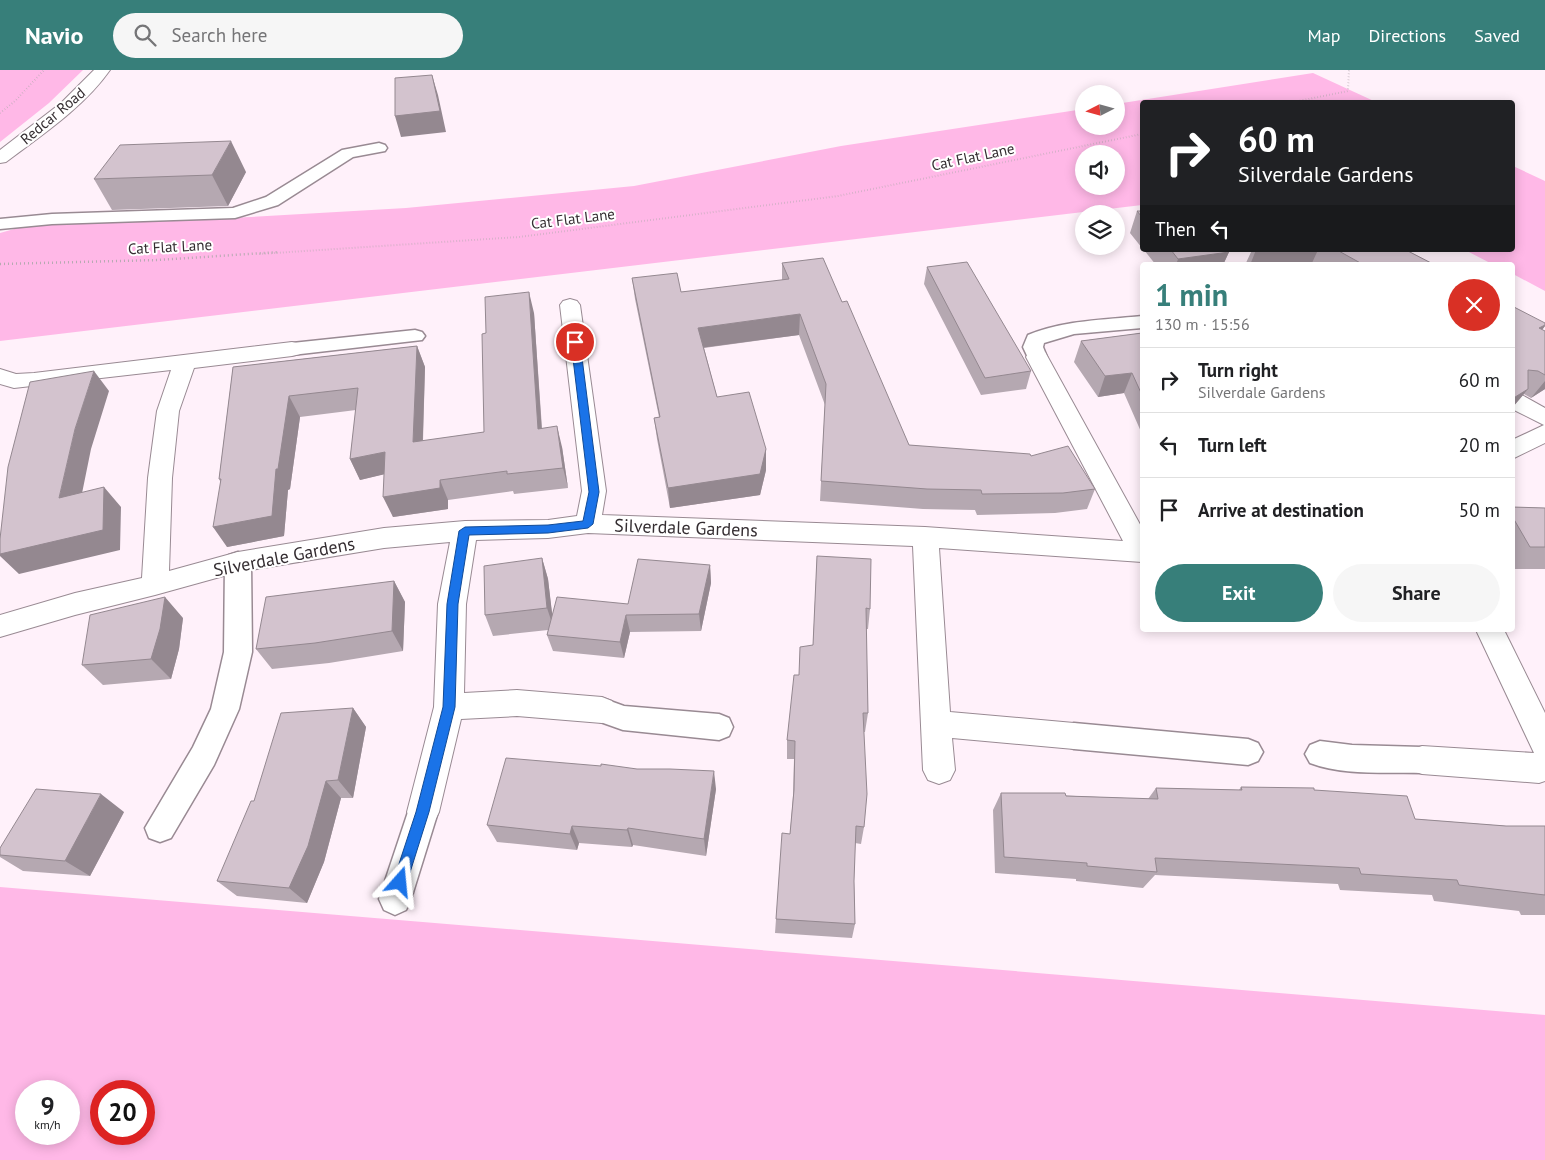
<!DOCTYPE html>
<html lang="en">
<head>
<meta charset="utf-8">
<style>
	body { margin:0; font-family:"PT Sans",sans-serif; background:#f6f6f6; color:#202124; height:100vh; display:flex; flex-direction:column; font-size:19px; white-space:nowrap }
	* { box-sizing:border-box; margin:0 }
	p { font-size:16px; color:#757577 }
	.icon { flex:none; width:28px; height:28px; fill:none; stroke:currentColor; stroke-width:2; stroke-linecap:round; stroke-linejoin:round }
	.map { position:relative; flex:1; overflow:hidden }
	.sheet { position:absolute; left:1140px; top:192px; width:375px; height:370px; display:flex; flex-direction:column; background:#fff; border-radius:5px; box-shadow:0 2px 12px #0003 }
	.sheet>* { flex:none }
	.hud { position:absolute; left:1140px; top:30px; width:375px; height:152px; border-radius:5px; box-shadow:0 2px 12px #0003; background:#202124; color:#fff; overflow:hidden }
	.needle { width:32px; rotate:264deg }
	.fabs { position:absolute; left:1075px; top:15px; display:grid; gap:10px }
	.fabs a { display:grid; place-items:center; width:50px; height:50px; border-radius:50%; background:#fff; box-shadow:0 2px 12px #0003; font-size:25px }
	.speed { position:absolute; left:15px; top:1010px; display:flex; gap:10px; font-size:25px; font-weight:700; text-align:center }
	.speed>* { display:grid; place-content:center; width:65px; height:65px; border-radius:50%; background:#fff; box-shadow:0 2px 12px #0003; line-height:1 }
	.speed small { font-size:12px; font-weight:400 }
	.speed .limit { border:8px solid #d22; background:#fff; color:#111 }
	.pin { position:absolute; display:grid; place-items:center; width:42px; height:42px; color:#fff; margin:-21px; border:2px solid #fff; border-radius:50%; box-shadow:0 1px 5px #0007 }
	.me { position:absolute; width:55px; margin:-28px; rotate:18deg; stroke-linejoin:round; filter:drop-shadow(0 0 4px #0008) }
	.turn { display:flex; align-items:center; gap:18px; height:105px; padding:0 15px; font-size:22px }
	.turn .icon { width:65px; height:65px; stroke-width:2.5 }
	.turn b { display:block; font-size:35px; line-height:42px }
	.then { display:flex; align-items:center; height:48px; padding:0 15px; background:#0003; gap:10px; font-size:19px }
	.round { display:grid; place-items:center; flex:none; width:52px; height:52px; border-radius:26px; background:#f6f6f6 }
	.summary { display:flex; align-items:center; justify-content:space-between; height:85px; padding:0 15px }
	h1 { font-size:30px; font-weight:600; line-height:38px; color:#377f7a }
	.action { display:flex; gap:10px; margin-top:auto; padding:10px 15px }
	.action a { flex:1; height:58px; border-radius:30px; background:#377f7a; color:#fff; font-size:20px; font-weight:600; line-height:58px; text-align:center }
	.action a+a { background:#f6f6f6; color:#202124 }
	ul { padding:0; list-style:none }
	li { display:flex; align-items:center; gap:15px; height:65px; padding:0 15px; border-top:1px solid #e0e0e0 }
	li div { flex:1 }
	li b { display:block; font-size:19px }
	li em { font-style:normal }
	header { display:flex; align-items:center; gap:30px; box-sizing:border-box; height:70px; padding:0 25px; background:#377f7a; color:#fff }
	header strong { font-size:24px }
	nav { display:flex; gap:28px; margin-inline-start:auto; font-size:18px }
	.search { width:350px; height:45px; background:#f6f6f6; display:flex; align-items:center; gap:12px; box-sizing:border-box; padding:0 18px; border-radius:28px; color:#757577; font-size:19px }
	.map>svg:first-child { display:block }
</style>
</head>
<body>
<header>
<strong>Navio</strong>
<div class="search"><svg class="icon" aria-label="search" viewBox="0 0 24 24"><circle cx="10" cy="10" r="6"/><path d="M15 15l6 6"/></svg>Search here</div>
<nav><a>Map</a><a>Directions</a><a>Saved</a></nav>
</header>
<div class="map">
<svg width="1545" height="1090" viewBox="0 0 1545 1090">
	<rect width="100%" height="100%" fill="#fff1fa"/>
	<!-- green -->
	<path fill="#ffb8e7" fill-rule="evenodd" d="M0,0H83L49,33L0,72Z
		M1313,3L1376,32H1142V135L0,271V163L25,156L251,147L406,138L634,116L841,76L1084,39V56H1116V34ZM1084,84H1116V116H1084Z
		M1513,96L1545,111V221L1513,204L1512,195H1494L1465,180H1512Z
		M0,817L1545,945V1090H0ZM26,1021H69V1064H26ZM101,1021H144V1064H101Z"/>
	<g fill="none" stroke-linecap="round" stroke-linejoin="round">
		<!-- service casing -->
		<g stroke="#998a93" stroke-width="3">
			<path id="service" d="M379,73L385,75L387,78L385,81L353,87L278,135L235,148L52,154L0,159V149L52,144L233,138L266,127L342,80Z
				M1142,246V258L1074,264L1044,273L1043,277L1047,287L1044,292L1037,294L1030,292L1023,277L1028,265C1065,250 1103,250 1142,246Z
				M415,260L422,262L425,266L422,270L292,285L285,284L282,279L285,274L292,273Z
				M238,482L247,485L251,492L252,582L239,639L214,695L171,768L160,772L149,768L145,758L193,677L211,639L224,582L225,492L229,485Z
				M602,628L624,636L719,644L729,648L733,657L729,666L719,670L623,660L592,649L588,640L592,631Z
				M1074,653L1248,669L1258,673L1263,682L1258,691L1248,695L1074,679L1064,675L1060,666L1064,657Z
				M1320,671L1352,675L1422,677L1432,681L1437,690L1432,699L1422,703C1386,702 1344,706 1310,693L1305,684L1310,675Z
				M423,728L434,732L438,742L411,829L406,840L395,845L384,840L379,829L408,742L412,732Z"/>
		</g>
		<!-- minor casing -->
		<g stroke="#998a93" stroke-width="2">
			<path id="minor" d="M570,229L577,231L580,235L606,421L602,445L925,457L1123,471L1026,287L1029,282L1037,280L1045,282L1142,458V492L939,478L950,642L1074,653L1085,657L1089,666L1085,675L1074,679L952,668L955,700L950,710L939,714L928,710L923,700L913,476L588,463L548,468L476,470L466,534L464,623L517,620L602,627L612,631L617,640L612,649L602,653L517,646L461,649L439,742L434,752L423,757L412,752L407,742L434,637L438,534L450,472L384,478L238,502L155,525L75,545L0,567V545L75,523L142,508L148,408L157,341L171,300L14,318L0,314V299L16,304L34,303L292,272L300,274L303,279L300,284L292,286L194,298L179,341L172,408L169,501L238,482L384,458L465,451L548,450L577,446L582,421L560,235L563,231Z
				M1512,322L1520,324L1545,338V373L1512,389V370L1544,355L1512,339Z
				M1476,560H1504L1545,643V711L1539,713L1422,704L1411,700L1407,690L1411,680L1422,676L1534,683Z"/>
		</g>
		<!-- tertiary casing -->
		<g stroke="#998a93" stroke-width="2">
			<path id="tertiary" d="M94,0H110C84,37 42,65 6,92L0,93V80L61,33Z"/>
		</g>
		<!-- path-far1 -->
		<path stroke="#b6aab1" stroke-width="2" stroke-dasharray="0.5 2.5" stroke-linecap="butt" d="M1294,32L1348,21L1349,0
			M0,43L15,31L44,0
			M259,184L519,167L838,126L1142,64"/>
		<!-- path -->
		<path stroke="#b6aab1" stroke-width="2.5" stroke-dasharray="1 3" stroke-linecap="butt" d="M0,194L158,190L279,182"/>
		<!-- service -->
		<use href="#service" fill="#fff" fill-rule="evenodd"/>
		<!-- minor -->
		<use href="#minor" fill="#fff" fill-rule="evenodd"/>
		<!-- tertiary -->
		<use href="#tertiary" fill="#fff" fill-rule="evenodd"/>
	</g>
	<!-- wall -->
	<path fill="#b5a8b1" d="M246,102L228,136L112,140L94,109Z
		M1137,141H1142V178L1130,163Z
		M1144,180H1226L1229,182L1223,195H1156Z
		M1252,180H1406L1435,195H1316L1312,193L1293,195H1245Z
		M782,193L842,232L909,375L1031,386L1095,419L1087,439L1055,443L977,445L975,440L923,439L820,431L825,335L799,265L704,278L717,327L766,400L760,425L670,438L657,369L654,348L659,347L635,229L632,208L681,222L782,210Z
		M927,197L1031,301L1026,319L981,325L924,214Z
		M1512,236L1545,256L1542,260L1545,261V319L1531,328L1524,324L1512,338Z
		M534,243L542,358L562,377L568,418L514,424L513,421L448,430V439L393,447L384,404L360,410L350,389L356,340L300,347L290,419L288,420L284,466L227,477L220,411L219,409L233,297L417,276L425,297L423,371L484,362L486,263Z
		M1142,263V364L1124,323L1098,327L1074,292L1081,271Z
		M1142,388V398L1140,394Z
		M1512,437L1545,438V499H1512Z
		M817,486L870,539L868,559H866L868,643L865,662H864V757L861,774L855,773L854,811L855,854L852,868L775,863L776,849L790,764L793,726L794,689H787V670L799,605L813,575Z
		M542,488L548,509L552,545L628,534L710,495L711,513L701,561L630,562L624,588L553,581L547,565L548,560L493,566L485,545Z
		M394,511L405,532L403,581L329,593L272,599L256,579Z
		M183,548L179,579L171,609L103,615L82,595Z
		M353,638L366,657L353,728H341L324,792L307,833L237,826L217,811L254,731Z
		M1241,717L1314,720L1415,749L1506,756H1545V845H1521L1519,841L1434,831L1432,825L1340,820L1338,814L1155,805L1143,818L1076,811V809L995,803L993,740L1001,723L1148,729L1156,718L1239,720Z
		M716,719L706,786L633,775L632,777L579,773L577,780L497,772L487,755Z
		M124,742L90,806L23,801L0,787V778Z"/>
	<!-- shaded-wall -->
	<path fill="#948890" d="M432,5L438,25L446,62L401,67L395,46Z
		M231,71L246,102L228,136L212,105Z
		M1256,180H1318L1312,193L1293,195H1250Z
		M1229,182L1223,195H1176L1178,189Z
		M529,222L534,243L543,379L538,359Z
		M800,244L799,265L700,278L698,258Z
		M1545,255V256L1531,274L1539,258Z
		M417,276L425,297L422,393L413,372Z
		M94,301L109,321L91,379L77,448L59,428L75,359Z
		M1132,303L1124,323L1098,327L1105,306Z
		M1545,311V319L1531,328Z
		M1528,319L1512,338V329Z
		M289,326L300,347L290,419L288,420L284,466L227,477L213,457L276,399Z
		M557,356L562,377L568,418L563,398Z
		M766,379V400L760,425L670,438L668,418Z
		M385,382L394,402L360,410L350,389Z
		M440,410L448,430V439L393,447L383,427Z
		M104,417L121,437L120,480L19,504L0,486V484Z
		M542,488L548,509L554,559L547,538Z
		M710,495L711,513L701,561L699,544Z
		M394,511L405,532L403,581L392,561Z
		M165,527L183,548L179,579L171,609L151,589Z
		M626,545L630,562L624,588L620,572Z
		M353,638L366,657L353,728L338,710Z
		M714,701L716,719L706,786L704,769Z
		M326,711L341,728L324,792L307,833L289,818Z
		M101,724L124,742L90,806L65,791Z
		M572,756L579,773L577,780L570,764Z
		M628,758L633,775L632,777L627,760Z"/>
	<!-- building -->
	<path fill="#d3c3ce" stroke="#948890" d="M432,5L440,41L395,46V8Z
		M231,71L212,105L94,109L120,75Z
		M1137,141H1142V147Z
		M1171,180H1226L1229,182L1178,189Z
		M1337,180H1406L1435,195H1364Z
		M823,188L842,232L847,231L909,375L1030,384L1031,386L1068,376L1095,419L1063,423L982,424L981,420L927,419L821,411L826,314L800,244L698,258L717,327L749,322L766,379L760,404L668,418L654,348L660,347L632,208L677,203L681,222L789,209L782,193Z
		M967,192L1031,301L985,308L927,197Z
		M529,222L538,359L557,356L563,398L507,404V401L440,410V418L383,427L385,382L350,389L358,318L289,326L278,399H276L272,446L213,457L221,409H219L233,297L417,276L413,372L484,362L482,264L486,263L485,227Z
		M1512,236L1545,253V255L1539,258L1545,261V305L1538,301L1528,300V319L1512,329Z
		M1142,263V325L1132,303L1105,306L1081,271Z
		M94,301L75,359L59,428L104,417L103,460L0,484V469L8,397L30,312Z
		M1512,437L1545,438V477H1530L1512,446Z
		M817,486L871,489L870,539L866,538L868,643H863L867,724L864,757L856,756L854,811L855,854L776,849L782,763L790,764L794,720L795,671L787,670L794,605H799L800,577L813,575Z
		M542,488L547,538L485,545L484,496Z
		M638,489L710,495L699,544L626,545L620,572L547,565L557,527L628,534Z
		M394,511L392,561L315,573L256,579L266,527Z
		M165,527L160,559L151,589L82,595L90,545Z
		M353,638L338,710L326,711L308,776L289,818L217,811L251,731H254L281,643Z
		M506,688L601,696V694L637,699H670L714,701L704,769L628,758L627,760L572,756L570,764L487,755Z
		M1241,717L1314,718V720L1407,726L1415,749L1506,756H1545V825L1459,815L1457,810L1361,804L1359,798L1155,788L1157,802L1087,796V793L1004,787L1001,723H1065L1066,726L1158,729L1156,718L1242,720Z
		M36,719L101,724L65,791L0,785V778Z"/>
	<!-- route -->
	<path fill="#1a73e8" stroke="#114b97" d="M575,269L580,272L599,422L593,454L588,458L548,463L469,465L458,534L455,637L429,742L407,812L405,817L400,819L395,817L393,812L416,742L443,637L447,534L459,461L465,457L548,455L583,451L589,422L571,272Z"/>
	<g text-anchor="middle" stroke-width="4" stroke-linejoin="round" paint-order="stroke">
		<!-- far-street labels -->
		<g font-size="15" fill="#342d31" stroke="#fff">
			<text transform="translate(53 46) rotate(-40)" y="5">Redcar Road</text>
			<text transform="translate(973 87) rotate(-12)" y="5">Cat Flat Lane</text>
			<text transform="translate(573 149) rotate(-7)" y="5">Cat Flat Lane</text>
			<text transform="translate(170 177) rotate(-3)" y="5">Cat Flat Lane</text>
		</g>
		<!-- street labels -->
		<g font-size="18" fill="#342d31" stroke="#fff">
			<text transform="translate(686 458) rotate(2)" y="6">Silverdale Gardens</text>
			<text transform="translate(284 487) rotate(-11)" y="6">Silverdale Gardens</text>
		</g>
	</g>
</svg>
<div class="fabs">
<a><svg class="needle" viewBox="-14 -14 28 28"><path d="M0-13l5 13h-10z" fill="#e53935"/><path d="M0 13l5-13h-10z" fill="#757577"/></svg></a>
<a><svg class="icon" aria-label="sound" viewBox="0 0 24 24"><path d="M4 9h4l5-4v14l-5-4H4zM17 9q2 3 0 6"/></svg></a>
<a><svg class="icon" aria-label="layers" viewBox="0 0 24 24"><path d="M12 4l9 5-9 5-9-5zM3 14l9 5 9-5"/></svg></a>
</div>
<div class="speed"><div>9<small>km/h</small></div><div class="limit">20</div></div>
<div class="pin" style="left:575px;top:272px;background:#d93025"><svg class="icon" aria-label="arrive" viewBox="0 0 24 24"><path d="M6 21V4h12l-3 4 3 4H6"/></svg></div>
<svg class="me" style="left:400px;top:812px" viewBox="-20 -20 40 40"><path d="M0-17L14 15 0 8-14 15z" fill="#1a73e8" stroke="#fff" stroke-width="4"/></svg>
<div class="hud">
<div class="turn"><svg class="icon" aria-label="right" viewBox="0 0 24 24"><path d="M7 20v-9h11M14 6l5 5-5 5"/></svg><div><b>60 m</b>Silverdale Gardens</div></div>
<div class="then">Then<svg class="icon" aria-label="left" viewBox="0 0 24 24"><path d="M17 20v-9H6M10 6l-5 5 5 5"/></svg></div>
</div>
<section class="sheet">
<div class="summary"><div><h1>1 min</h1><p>130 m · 15:56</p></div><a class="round" style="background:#d93025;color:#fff"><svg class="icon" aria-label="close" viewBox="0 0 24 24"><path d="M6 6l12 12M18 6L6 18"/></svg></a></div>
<ul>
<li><svg class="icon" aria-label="right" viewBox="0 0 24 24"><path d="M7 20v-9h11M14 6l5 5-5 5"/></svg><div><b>Turn right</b><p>Silverdale Gardens</p></div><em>60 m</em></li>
<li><svg class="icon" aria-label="left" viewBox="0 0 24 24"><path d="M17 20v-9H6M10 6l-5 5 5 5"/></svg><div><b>Turn left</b></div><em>20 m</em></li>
<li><svg class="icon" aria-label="arrive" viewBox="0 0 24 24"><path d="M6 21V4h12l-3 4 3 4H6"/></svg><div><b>Arrive at destination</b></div><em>50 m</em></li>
</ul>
<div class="action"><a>Exit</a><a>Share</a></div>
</section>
</div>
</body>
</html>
